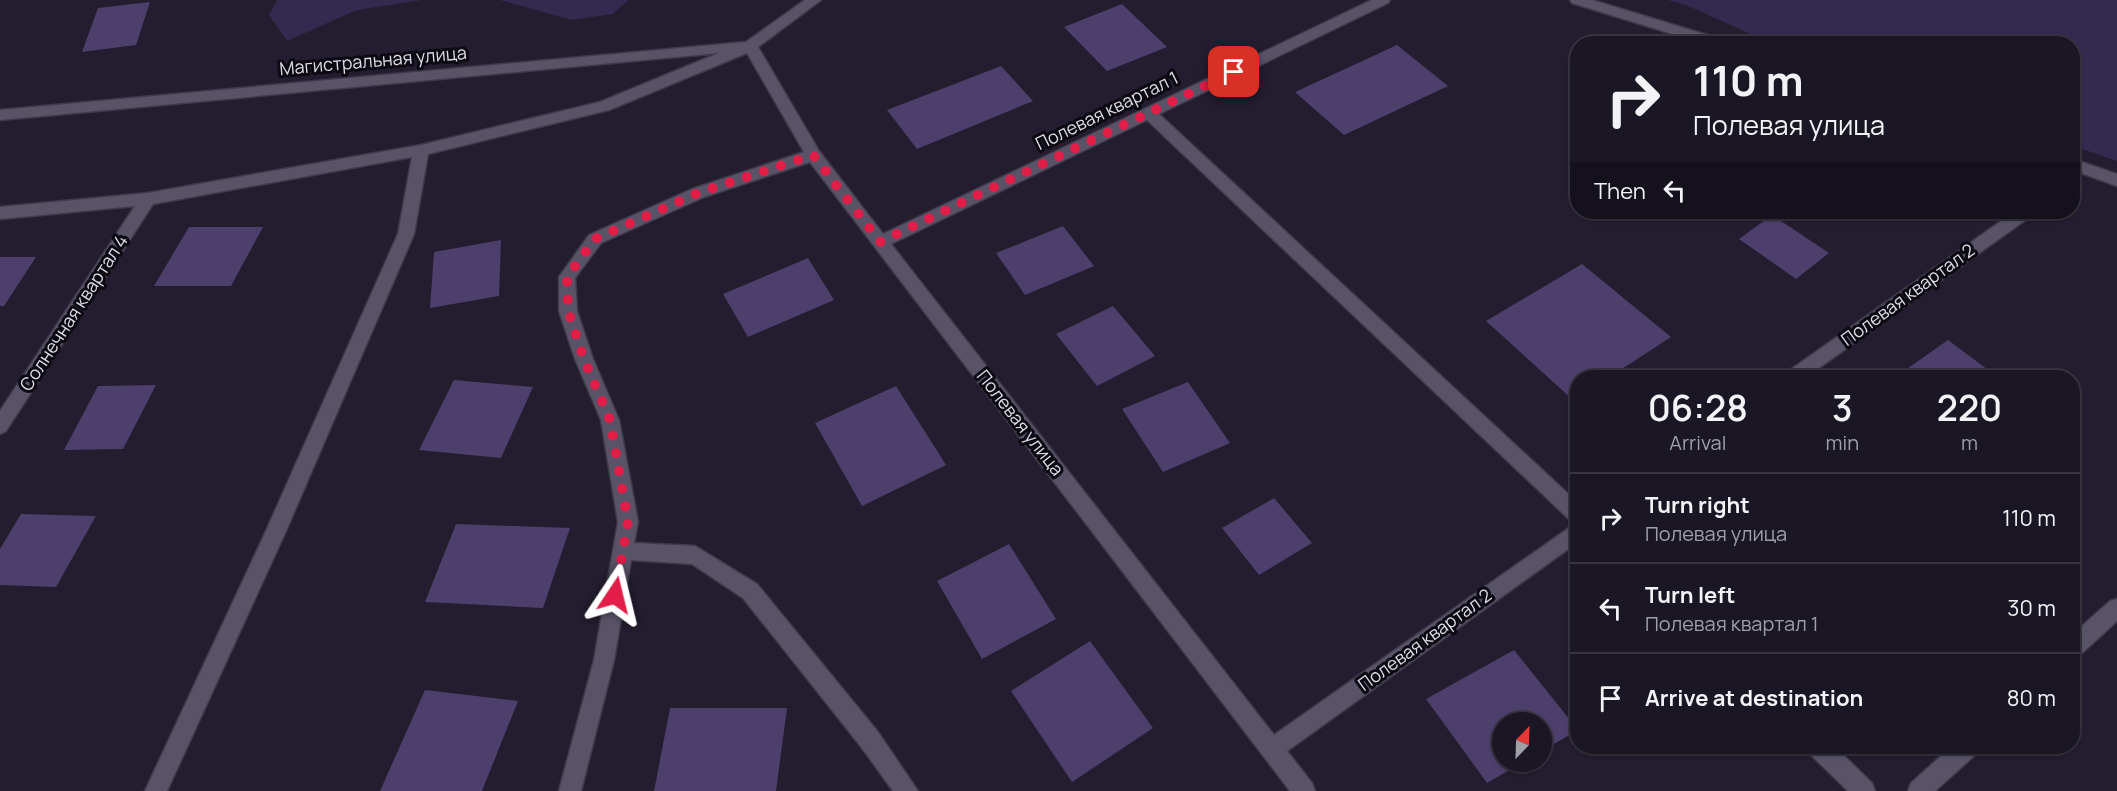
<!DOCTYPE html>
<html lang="en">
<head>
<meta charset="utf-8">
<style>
	body { margin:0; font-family:Manrope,sans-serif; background:#231f2b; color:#f1f3f6; height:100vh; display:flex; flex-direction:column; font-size:22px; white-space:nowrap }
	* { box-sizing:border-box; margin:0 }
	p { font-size:20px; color:#9f9fa6 }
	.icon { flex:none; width:33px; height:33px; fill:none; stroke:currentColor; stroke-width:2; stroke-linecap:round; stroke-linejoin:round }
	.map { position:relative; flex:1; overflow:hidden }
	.details { position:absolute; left:1570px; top:370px; width:510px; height:384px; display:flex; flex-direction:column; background:#1a1623; border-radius:24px; box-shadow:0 2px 4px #0004,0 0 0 2px #383541 }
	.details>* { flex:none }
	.guide { position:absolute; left:1570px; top:36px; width:510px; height:183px; border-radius:24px; box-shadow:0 2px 4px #0004,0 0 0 2px #383541; background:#1a1623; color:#f1f3f6; overflow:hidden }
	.needle { width:39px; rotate:23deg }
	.tools { position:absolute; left:1492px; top:712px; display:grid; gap:12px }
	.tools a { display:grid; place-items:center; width:60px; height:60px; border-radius:50%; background:#1a1623; box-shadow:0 2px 4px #0004,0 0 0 2px #383541; font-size:30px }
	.pin { position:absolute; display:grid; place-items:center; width:51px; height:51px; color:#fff; margin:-26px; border-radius:12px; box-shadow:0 3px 9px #0006 }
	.me { position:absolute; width:66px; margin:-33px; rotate:10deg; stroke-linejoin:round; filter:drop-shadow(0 0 4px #0008) }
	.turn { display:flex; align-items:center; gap:21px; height:126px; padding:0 24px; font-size:27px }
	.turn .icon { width:78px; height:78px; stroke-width:2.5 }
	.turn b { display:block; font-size:42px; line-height:51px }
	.then { display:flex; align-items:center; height:57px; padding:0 24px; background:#0003; gap:12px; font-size:22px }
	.eta { display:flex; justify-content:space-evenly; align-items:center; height:102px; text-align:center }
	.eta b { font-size:36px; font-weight:600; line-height:42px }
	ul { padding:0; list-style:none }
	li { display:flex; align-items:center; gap:18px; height:90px; padding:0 24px; border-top:2px solid #383541 }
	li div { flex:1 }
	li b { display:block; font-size:22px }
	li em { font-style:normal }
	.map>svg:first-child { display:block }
</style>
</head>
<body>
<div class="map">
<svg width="2117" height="791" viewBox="0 0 2117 791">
	<rect width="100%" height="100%" fill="#231d2f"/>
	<!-- green -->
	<path fill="#34294e" d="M277,0H422L357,10L287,41L269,15Z
		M500,0H628L613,14L572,20Z
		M1668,0H2117V161L2073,146V44L1770,43L1686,5Z"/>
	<!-- building -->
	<path fill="#4d3f6b" d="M150,2L136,45L82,52L98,8Z
		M1122,4L1167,47L1107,71L1064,27Z
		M1397,45L1448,86L1344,135L1295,92Z
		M1001,66L1033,101L917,149L887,110Z
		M1772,215L1829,253L1796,279L1739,239Z
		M1063,226L1094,266L1025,295L996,253Z
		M189,227H263L231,286H154Z
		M501,240L499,296L430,308L434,252Z
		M0,257H36L4,306H0Z
		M808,258L834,300L748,337L723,294Z
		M1582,264L1671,337L1608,378H1578V397L1573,400L1486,321Z
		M1113,306L1155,356L1097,386L1056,334Z
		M1948,340L1999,378H1894Z
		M454,380L533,387L501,458L419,450Z
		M1188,382L1230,443L1163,472L1122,409Z
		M156,385L123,449L64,450L98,386Z
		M896,386L946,465L862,506L815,423Z
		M1274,498L1312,543L1259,575L1222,528Z
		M21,514L96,516L56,587L0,585V549Z
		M456,524L570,528L543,608L425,602Z
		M1009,544L1056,619L982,659L937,581Z
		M1090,641L1153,728L1072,782L1011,691Z
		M1514,650L1578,730L1542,751V723H1503V762H1523L1487,783L1426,699Z
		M425,690L518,701L482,791H380Z
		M670,708H787L776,791H654Z"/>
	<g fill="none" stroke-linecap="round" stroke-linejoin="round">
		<!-- minor casing -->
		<g stroke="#3f3a49" stroke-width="3">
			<path id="minor" d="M805,0H821L758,47L819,151L883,234L1372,0H1390L1388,3L1159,114L1578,503V542L1287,751L1312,783L1315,791H1290L810,162L704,197L601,243L575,278L577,311L593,359L619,420L638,522L634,543L695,546L757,584L878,732L918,791H893L862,748L743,598L692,564L631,560L614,660L581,791H559L594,660L618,522L601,420L575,359L559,311V277L589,235L692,189L804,152L747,53L609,110L428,154L414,234L286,531L167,791H145L266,531L398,234L412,157L153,204L6,431L0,434V411L135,206L0,219V207L148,193L421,145L600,102L719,53L0,120V110L746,42ZM1147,120L1571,521L1576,523L1274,735L891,244Z
				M1570,0H1592L1727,41L1729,44H1705L1572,3Z
				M2073,159L2117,174V186L2073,170Z
				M2014,212H2033L2031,216L1805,378H1783L1786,373Z
				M2117,599V621L2080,655L2073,658V634L2110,601Z
				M1808,747H1835L1872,783L1875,791H1848L1811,755Z
				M1951,747H1978L1975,755L1935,791H1908L1911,783Z"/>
		</g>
		<!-- minor -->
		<use href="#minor" fill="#595368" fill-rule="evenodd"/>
	</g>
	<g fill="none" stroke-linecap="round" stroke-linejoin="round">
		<!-- route -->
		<path stroke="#e11d48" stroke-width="10" stroke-dasharray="0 18" d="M615,595L628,522L610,420L584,359L568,311L567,277L595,239L698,193L813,155L880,242L1234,72"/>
	</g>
	<g text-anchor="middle" stroke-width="6" stroke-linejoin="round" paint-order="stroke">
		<!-- street labels -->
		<g font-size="18" fill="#dfdce8" stroke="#0b0911">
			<text transform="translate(373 61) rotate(-5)" y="6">Магистральная улица</text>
			<text transform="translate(1107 111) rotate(-26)" y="6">Полевая квартал 1</text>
			<text transform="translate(1908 295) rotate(-36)" y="6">Полевая квартал 2</text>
			<text transform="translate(74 313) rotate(-57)" y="6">Солнечная квартал 4</text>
			<text transform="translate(1020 423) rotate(52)" y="6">Полевая улица</text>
			<text transform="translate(1425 640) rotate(-36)" y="6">Полевая квартал 2</text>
		</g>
	</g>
</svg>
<div class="tools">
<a><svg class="needle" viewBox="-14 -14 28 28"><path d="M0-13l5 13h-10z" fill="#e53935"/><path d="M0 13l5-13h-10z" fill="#9f9fa6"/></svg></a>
</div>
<div class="pin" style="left:1234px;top:72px;background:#d93025"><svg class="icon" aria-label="arrive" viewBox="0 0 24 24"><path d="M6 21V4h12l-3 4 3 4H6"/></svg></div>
<svg class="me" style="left:615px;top:595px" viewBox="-20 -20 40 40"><path d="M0-17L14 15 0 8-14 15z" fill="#e11d48" stroke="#fff" stroke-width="4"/></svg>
<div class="guide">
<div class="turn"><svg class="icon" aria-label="right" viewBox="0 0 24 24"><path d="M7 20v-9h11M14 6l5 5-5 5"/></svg><div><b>110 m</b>Полевая улица</div></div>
<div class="then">Then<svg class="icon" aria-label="left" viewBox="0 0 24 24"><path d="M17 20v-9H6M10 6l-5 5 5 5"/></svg></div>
</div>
<section class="details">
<div class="eta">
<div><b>06:28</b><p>Arrival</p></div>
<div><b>3</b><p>min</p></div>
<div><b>220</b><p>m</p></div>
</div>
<ul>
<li><svg class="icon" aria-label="right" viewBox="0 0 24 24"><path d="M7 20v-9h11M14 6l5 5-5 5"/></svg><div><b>Turn right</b><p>Полевая улица</p></div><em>110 m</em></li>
<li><svg class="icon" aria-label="left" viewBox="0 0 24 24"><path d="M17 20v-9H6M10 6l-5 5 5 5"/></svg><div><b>Turn left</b><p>Полевая квартал 1</p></div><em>30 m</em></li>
<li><svg class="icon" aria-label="arrive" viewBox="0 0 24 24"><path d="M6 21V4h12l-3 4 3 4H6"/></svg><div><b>Arrive at destination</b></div><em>80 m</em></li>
</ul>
</section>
</div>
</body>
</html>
